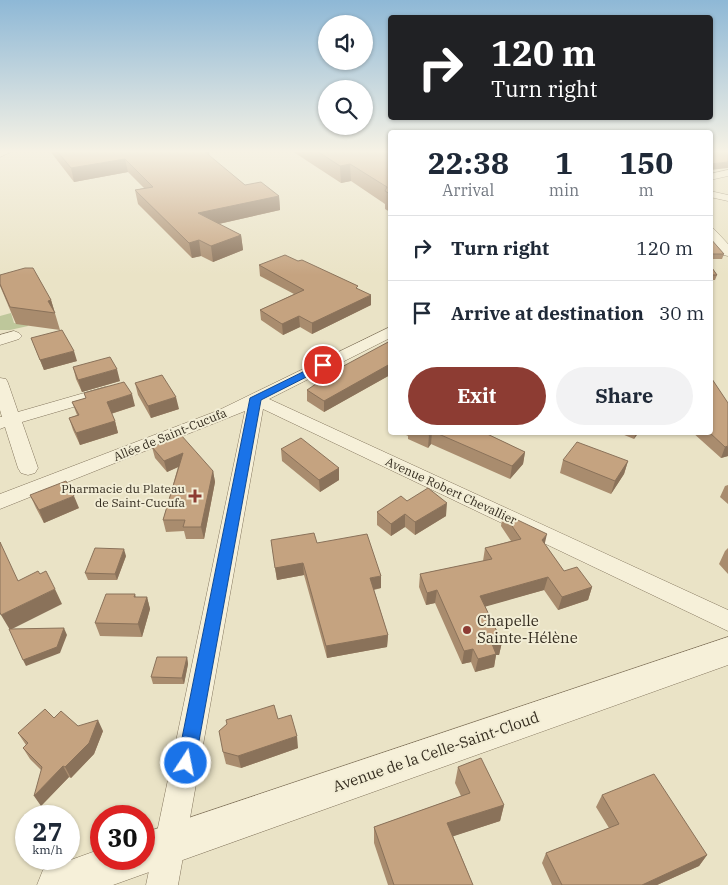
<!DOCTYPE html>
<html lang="en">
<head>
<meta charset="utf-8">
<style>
	body { margin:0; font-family:"IBM Plex Serif",serif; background:#f2f2f3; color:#1f2937; height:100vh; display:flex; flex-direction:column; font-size:19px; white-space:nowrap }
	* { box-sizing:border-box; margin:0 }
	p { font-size:16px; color:#747a83 }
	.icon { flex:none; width:28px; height:28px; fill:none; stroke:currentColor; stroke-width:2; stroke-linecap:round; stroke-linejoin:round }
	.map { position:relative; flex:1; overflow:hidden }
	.side { position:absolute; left:388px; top:130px; width:325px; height:305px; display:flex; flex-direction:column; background:#fff; border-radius:5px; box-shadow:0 1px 4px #0004 }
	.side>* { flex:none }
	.guide { position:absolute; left:388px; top:15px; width:325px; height:105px; border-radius:5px; box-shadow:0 1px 4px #0004; background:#202124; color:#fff; overflow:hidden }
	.tools { position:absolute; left:318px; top:15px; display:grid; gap:10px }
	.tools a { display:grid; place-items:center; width:55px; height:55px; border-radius:50%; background:#fff; box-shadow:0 1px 4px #0004; font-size:25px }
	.speed { position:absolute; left:15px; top:805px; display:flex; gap:10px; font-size:25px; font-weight:700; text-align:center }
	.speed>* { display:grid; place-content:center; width:65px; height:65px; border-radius:50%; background:#fff; box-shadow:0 1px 4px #0004; line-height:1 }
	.speed small { font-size:12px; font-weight:400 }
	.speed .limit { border:8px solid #d22; background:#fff; color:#111 }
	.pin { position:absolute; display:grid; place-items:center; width:42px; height:42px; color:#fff; margin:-21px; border:2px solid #fff; border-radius:50%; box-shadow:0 1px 5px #0007 }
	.me { position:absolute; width:55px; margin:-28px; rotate:11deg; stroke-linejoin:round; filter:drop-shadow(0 0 4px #0008) }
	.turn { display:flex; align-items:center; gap:18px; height:105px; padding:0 20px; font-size:22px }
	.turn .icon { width:65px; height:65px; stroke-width:2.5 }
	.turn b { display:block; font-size:35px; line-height:42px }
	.eta { display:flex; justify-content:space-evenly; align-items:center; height:85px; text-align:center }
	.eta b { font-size:30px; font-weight:800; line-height:35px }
	.primary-button { display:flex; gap:10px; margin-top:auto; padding:10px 20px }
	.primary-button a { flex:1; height:58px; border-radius:30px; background:#8d3c33; color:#fff; font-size:20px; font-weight:800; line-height:58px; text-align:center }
	.primary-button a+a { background:#f2f2f3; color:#1f2937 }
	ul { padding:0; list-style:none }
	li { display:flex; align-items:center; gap:15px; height:65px; padding:0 20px; border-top:1px solid #e0e1e3 }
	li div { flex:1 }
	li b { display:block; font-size:19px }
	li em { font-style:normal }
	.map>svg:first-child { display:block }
</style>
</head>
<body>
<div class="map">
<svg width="728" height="885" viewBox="0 0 728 885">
	<rect width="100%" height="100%" fill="#eae3c6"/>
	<!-- green -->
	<path fill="#bec79b" d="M11,313L14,323L27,324L28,326L10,330H0V316Z"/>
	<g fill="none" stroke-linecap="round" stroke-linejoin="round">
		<!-- minor casing -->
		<g stroke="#84765e" stroke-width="1">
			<path id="minor" d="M728,170V176L710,180V174Z
				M710,191L728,195V201L710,197Z
				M710,228L714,229L728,244V256L723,255L710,239Z
				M390,327V338L269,399L728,610V631L263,409L178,885H146L245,411L0,509V494L217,411Z
				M14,331L19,333L22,336L19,339L0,345V335Z
				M0,378L6,379L8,383L18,412L105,387L111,388L114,392L111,396L22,422L38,468L35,473L28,475L21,473L18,468L5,427L0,429V417H2L0,410Z"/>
		</g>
		<!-- tertiary casing -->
		<g stroke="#84765e" stroke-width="1">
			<path id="tertiary" d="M0,151H13L0,157Z
				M728,637V665L113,885H37L43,870L101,849V859H144V833Z"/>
		</g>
		<!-- minor -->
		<use href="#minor" fill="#f6f0d9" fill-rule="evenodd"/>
		<!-- tertiary -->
		<use href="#tertiary" fill="#f6f0d9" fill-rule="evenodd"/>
	</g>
	<!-- wall -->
	<path fill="#a98c6e" d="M50,151H209V156L245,185L279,196L280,210L219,224L241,235L243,250L213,262L201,256L192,258L138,204L135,190L144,188L128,172L74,182Z
		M292,151H390V212L385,209V204L351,181L341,183Z
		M710,238L724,254L722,259H710Z
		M389,249H390V265H389Z
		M298,261L358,289L371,305L312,334L300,327L283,335L261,320L260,310L294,294L260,276L259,265Z
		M710,265L717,275L715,280H710Z
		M0,275L51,300L60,330L16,324L0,286Z
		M31,338L77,361L44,370Z
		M390,341V375L324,412L307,401V390Z
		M73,367L120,381L82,392L76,379Z
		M710,376L728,456L721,458L692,432H710Z
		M135,383L179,409L151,418L138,395Z
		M84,393L135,406L111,414L115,421L118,433L80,445L73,430L69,418L77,415L72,402L86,398Z
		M400,432H483L525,452L523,464L510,479L431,444L428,448L408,439V436Z
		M617,432H639L634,439Z
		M152,447L213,471L215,482L204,539H186L184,531L166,532L163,520L178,467L167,472L155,458Z
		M281,449L339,468V480L320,492L282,461Z
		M563,460L628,461L624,474L611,494L560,473Z
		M728,485V504L720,497L725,486Z
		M30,495L79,508L44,523L36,508Z
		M407,501L446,516L415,535L405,527L391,536L377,525V512Z
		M503,513L544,544L564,571L592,587L588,600L558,610L544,590L485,606L502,642L499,655H496L494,667L475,672L471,662L462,664L435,603L426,605L419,587L420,574L483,561L485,548L511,541L501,526Z
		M271,540L317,543L381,588L374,590L388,635L387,647L327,658L304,575L277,580Z
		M728,548V574L719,564L725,551Z
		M126,556L117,580H88L85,573Z
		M135,594L136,597H147L150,609L142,637L100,636L95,623Z
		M187,657L188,664L184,684H153L151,677Z
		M54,718L78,726L103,731L94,754L71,778L69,777L41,806V770L30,759L23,748L26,745L18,733Z
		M278,719L298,748L241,768L226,764L223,752Z
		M458,767L504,805L500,821L453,836L473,885H388L374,843V827L461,796L455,783Z
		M602,795L707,855L699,866L657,885H552L542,863L546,853L609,828L596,807Z"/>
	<!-- shaded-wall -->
	<path fill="#8a725a" d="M201,151H209L210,161Z
		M125,159L128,172L74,182L71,168Z
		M728,162V168L710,170V164Z
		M350,164L351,181L341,183L340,166Z
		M279,196L280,210L200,228L198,213Z
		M241,235L243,250L213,262L211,246Z
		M199,240L201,256L192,258L189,243Z
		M371,295V305L312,334V323Z
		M51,300L55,313L48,301Z
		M299,316L300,327L283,335L282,324Z
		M74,351L77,361L44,370L40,360Z
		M390,364V375L324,412V401Z
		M117,369L120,381L82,392L78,380Z
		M132,394L135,406L110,414L107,402Z
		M176,397L179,409L151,418L148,406Z
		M115,421L118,433L80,445L76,433Z
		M432,432L431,444L428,448L429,435Z
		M636,432H639L634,439Z
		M728,446V456L721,458L725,447Z
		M525,452L523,464L510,479L512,466Z
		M183,453L185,464L167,472L164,461Z
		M628,461L624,474L611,494L615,481Z
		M339,468V480L320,492L319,480Z
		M213,471L215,482L204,539L201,527Z
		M74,496L79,508L44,523L39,510Z
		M447,503L446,516L415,535V522Z
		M405,514V527L391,536V524Z
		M547,534L544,547L542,540Z
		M124,549L126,556L117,580L115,574Z
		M303,563L304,575L277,580L275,568Z
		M381,576V588L370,590V578Z
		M548,577L544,590L477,609L480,596Z
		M592,587L588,600L558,610L562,597Z
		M55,589L62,604L10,630L1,615Z
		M437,590L435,603L426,605L427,593Z
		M147,597L150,609L142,637L138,624Z
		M64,628L67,635L60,653L26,666L23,660Z
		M388,635L387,647L327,658L326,646Z
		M502,642L499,655H496L494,667L475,672L478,659L492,644Z
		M473,649L471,662L462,664L464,651Z
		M187,657L188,664L184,684L182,678Z
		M98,720L103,731L94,754L71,778L65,767Z
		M297,736L298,748L241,768L238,756Z
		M63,766L69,777L41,806L34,796Z
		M504,805L500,821L445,839L447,823Z
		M707,855L699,866L657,885H642Z"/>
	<!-- building -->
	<path fill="#c5a380" stroke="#8a725a" d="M57,151H204L245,185L261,182L279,196L198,213L241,235L211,246L199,240L189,243L135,190L153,187L125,159L71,168Z
		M317,151H390V194L385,191L387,187L350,164L340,166Z
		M710,151H728V162L710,164Z
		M710,238L724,254H710Z
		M285,255L298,261L302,260L358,286L356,288L371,295L312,323L299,316L282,324L260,310L304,290L259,265Z
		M710,265L717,275H710Z
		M25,268H33L51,300L48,301L55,313L10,307L0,284V275Z
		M62,330L74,351L40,360L31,338Z
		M390,341V364L324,401L307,390L338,369Z
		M110,357L117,369L78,380L73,367Z
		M162,375L176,397L148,406L135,383Z
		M710,376L728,403V446L725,447L709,432H710Z
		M124,382L132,394L107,402L115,421L76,433L69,418L79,415L72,402L86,398L84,393Z
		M423,432H432L429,435Z
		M434,432H483L525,452L512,466Z
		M181,435L213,471L201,527H183L185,520H163L183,453L164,461L152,447Z
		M301,438L339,468L319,480L281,449Z
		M577,442L628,461L615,481L563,460Z
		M66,481L74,496L39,510L30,495Z
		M428,488L447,503L415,522L405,514L391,524L377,512L401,496L407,501Z
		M503,513L547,534L542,540L564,571L577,567L592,587L562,597L548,577L480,596L502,642L492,644L496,654L478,659L473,649L464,651L437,590L427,593L420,574L492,559L485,548L521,539Z
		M314,533L317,543L367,534L381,576L370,578L388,635L326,646L303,563L275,568L271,540Z
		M0,542L18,581L38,571L40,574L46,571L55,589L1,615L0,612Z
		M95,548L124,549L115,574L85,573Z
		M106,594H135L134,597H147L138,624L95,623Z
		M64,628L57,647L23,660L9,629Z
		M157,657H187L182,678L151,677Z
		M274,705L278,719L291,715L297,736L238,756L223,752L219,731L227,724L226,720Z
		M45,709L54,718L61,711L78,726L98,720L89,743L65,767L63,766L34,796L42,767L23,748L28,743L18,733Z
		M481,758L504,805L447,823L473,885H394L374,827L470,793L458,767Z
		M654,774L707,855L642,885H562L546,853L619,824L602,795Z"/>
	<!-- sky -->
	<linearGradient id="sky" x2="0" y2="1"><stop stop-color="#8eb8d6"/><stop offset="0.55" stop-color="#f6f2e5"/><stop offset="1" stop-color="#f6f2e5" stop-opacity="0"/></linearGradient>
	<rect width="728" height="275" fill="url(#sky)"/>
	<!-- route -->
	<path fill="#1a73e8" stroke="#114b97" d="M323,362L328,365L326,367L261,400L195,763L192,769L186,772L180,769L177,763L250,398Z"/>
	<!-- markers -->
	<g fill="#8d3c33" stroke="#f2edd5" stroke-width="2">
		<path d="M192.5 488.5h5v5h5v5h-5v5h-5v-5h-5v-5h5z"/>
		<circle cx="467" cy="630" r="5"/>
	</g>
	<g text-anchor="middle" stroke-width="4" stroke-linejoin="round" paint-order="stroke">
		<!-- street labels -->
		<g font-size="12" fill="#352d20" stroke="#f2edd5">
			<text transform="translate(170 435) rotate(-22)" y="4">Allée de Saint-Cucufa</text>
			<text transform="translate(451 491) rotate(25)" y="4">Avenue Robert Chevallier</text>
		</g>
		<!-- poi labels -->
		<g font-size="12" fill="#352d20" stroke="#f2edd5" text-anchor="end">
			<text x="185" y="493">Pharmacie du Plateau<tspan x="185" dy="14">de Saint-Cucufa</tspan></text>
		</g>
		<!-- near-poi labels -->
		<g font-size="15" fill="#352d20" stroke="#f2edd5" text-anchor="start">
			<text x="477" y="626">Chapelle<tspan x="477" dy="17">Sainte-Hélène</tspan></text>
		</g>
		<!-- near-street labels -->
		<g font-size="15" fill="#352d20" stroke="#f2edd5">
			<text transform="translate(436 752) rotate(-19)" y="5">Avenue de la Celle-Saint-Cloud</text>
		</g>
	</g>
</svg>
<div class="tools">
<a><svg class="icon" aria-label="sound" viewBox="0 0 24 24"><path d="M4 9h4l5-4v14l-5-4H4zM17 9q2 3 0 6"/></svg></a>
<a><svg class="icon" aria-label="search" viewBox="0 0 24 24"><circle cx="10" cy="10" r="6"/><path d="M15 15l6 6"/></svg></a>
</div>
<div class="speed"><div>27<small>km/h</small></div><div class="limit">30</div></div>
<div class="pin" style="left:323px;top:365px;background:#d93025"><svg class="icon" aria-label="arrive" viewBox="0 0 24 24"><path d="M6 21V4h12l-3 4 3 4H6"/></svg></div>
<svg class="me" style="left:186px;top:763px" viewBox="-20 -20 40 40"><circle r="17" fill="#1a73e8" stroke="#fff" stroke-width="3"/><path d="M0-11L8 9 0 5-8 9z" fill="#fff"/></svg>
<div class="guide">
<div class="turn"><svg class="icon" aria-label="right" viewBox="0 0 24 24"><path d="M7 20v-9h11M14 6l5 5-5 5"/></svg><div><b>120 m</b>Turn right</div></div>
</div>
<section class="side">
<div class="eta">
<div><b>22:38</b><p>Arrival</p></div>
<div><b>1</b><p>min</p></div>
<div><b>150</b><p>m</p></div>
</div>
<ul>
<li><svg class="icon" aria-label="right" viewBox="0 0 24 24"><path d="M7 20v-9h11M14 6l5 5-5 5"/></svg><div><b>Turn right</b></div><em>120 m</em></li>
<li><svg class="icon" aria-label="arrive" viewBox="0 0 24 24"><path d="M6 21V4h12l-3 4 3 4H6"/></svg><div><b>Arrive at destination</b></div><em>30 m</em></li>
</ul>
<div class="primary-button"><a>Exit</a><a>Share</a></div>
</section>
</div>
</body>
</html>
